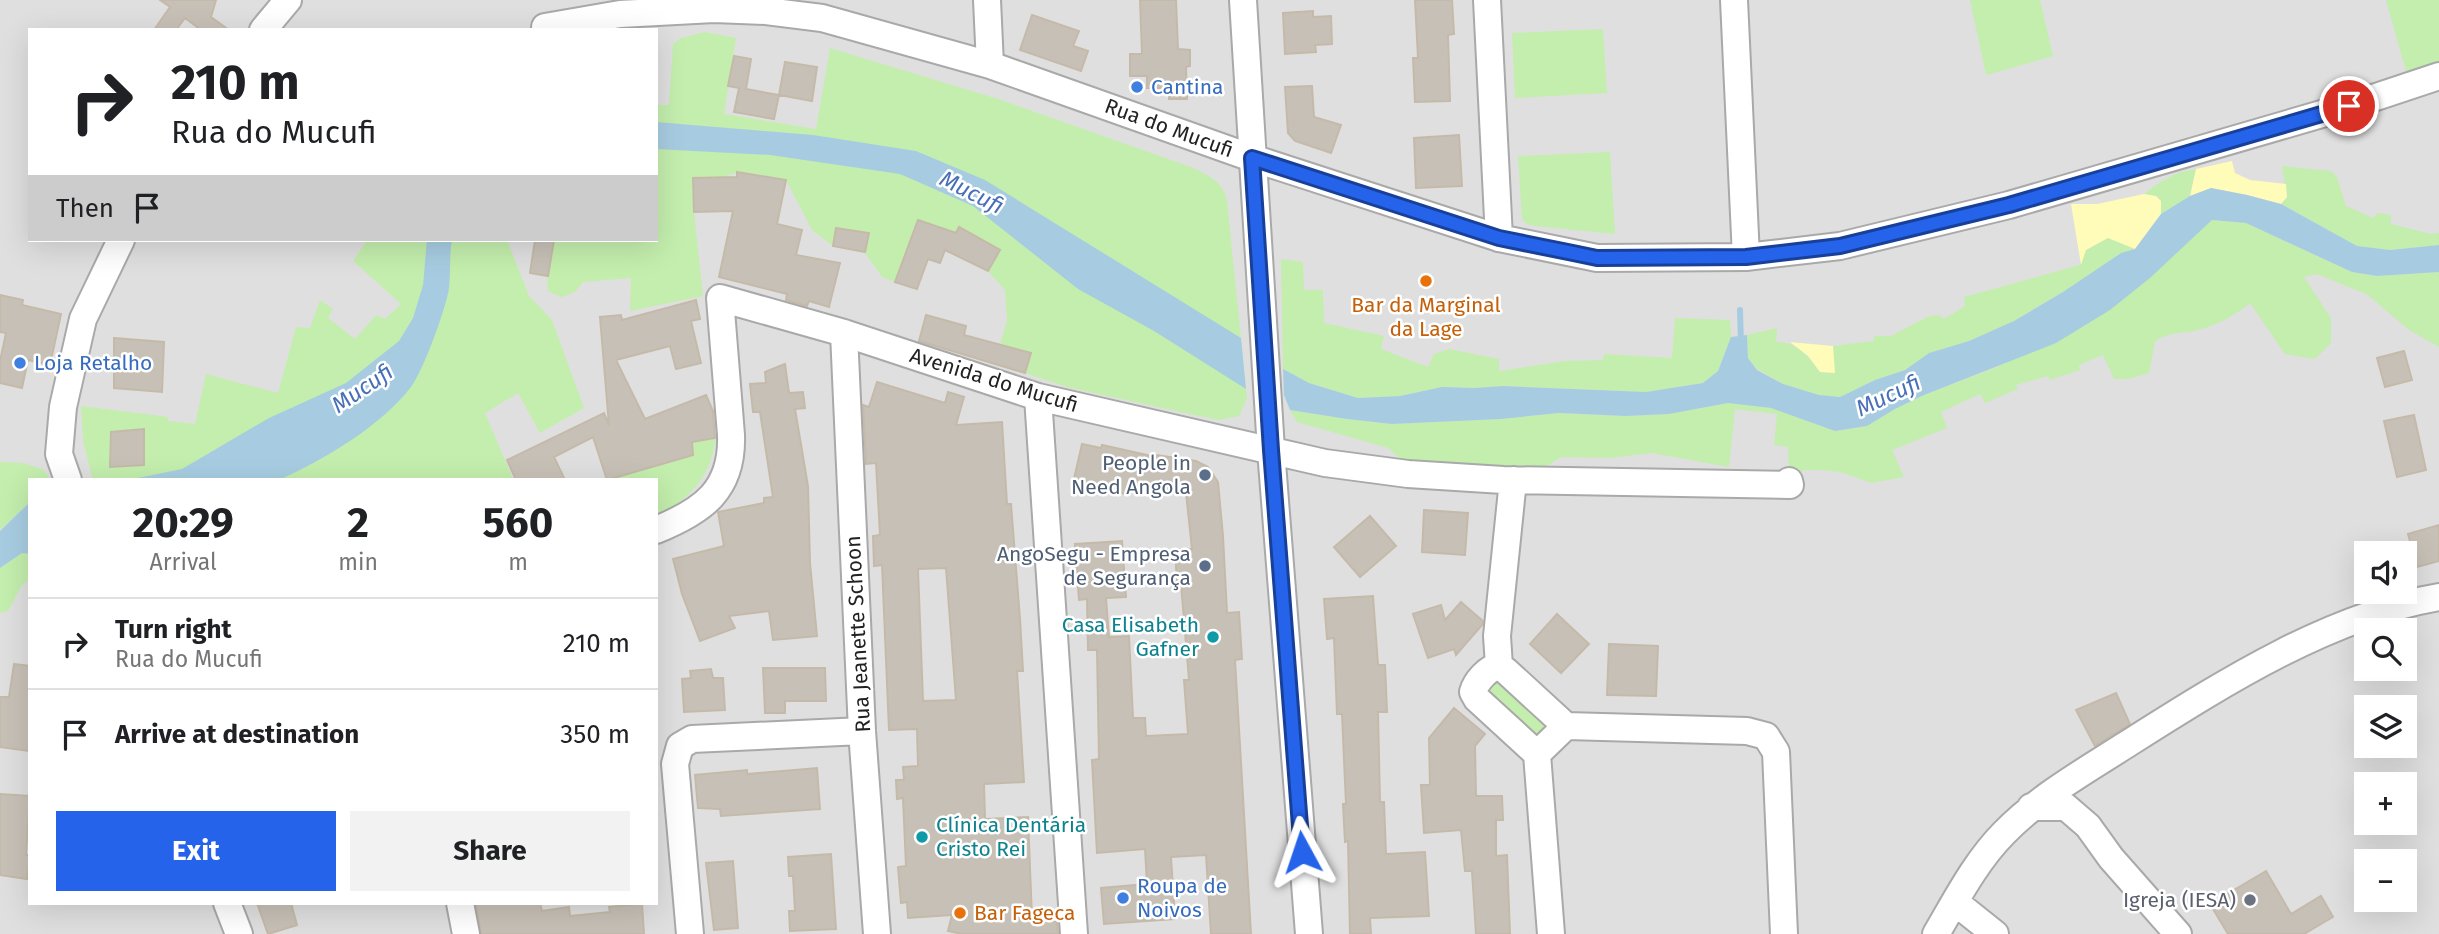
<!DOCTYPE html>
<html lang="en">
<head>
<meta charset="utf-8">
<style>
	body { margin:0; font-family:"Fira Sans",sans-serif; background:#f2f2f2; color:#202124; height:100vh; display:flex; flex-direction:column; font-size:26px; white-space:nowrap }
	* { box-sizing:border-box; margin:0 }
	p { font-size:23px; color:#757577 }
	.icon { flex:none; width:38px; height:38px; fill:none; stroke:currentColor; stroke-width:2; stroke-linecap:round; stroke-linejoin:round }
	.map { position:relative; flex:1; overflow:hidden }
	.panel { position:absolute; left:28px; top:478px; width:630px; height:427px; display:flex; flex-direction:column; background:#fff; border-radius:0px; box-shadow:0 7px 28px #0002 }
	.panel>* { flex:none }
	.banner { position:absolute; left:28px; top:28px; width:630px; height:214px; border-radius:0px; box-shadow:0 7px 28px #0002; background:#fff; color:#202124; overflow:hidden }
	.controls { position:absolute; left:2354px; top:541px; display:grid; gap:14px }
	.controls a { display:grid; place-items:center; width:63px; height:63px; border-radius:0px; background:#fff; box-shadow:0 7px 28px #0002; font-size:35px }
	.pin { position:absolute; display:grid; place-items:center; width:60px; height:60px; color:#fff; margin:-30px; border:4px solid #fff; border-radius:50%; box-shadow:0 2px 7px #0007 }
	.me { position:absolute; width:77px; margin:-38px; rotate:355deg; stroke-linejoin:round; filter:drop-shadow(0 0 5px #0008) }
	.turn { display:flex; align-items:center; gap:24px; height:147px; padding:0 28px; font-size:32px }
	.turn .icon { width:91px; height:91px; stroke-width:2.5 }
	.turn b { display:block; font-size:49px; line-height:60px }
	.then { display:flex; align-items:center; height:66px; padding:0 28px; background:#0003; gap:14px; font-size:26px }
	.eta { display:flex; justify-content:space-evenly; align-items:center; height:119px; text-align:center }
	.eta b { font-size:42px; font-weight:700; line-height:49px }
	.button { display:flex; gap:14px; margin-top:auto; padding:14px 28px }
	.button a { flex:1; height:80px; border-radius:0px; background:#2563eb; color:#fff; font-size:28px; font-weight:700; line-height:80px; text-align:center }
	.button a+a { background:#f2f2f2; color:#202124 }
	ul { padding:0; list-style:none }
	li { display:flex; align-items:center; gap:21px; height:91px; padding:0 28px; border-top:2px solid #e0e0e0 }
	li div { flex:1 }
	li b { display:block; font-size:26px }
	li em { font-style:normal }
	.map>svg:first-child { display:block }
</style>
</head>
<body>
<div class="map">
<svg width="2439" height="934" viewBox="0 0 2439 934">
	<rect width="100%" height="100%" fill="#f2f0e8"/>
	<!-- residential -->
	<path fill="#e0dfdf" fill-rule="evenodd" d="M0,0H2439V934H0ZM30,30H656V240H30ZM30,480H656V903H30ZM2366,553H2404V592H2366ZM2366,630H2404V668H2366ZM2366,707H2404V746H2366ZM2366,784H2404V822H2366ZM2366,861H2404V900H2366Z"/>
	<!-- grass -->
	<path fill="#c3eead" d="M1970,0H2040L2053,56L1986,75Z
		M2386,0H2439V65L2407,75Z
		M1603,29L1607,93L1515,98L1512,33Z
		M705,32L736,38L724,114L816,129L830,48L998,99L1191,167C1209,176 1223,181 1227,201L1247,398L1239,416L1219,420L1185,413L1067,387L1025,373L1030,353L1000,345L1007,320L1005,290L988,271L1000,250L960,228L945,250L941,228L918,220L895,282L882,277L865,253L868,233L836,228L833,246L812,230L786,180C771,177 738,168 725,177C714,185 704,201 694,212L703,296L630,311L631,278L583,282L575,292L562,297L548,291L547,280L554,240H656V105H669L673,44L681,38Z
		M1610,152L1615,234L1535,226L1527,224L1522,219L1518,156Z
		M2282,166L2331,171L2337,177L2346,206L2373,218L2377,213L2391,215V224L2431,234L2439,233V245L2390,250L2357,246L2281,204L2287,197Z
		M2196,169L2190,196L2161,214V200L2156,196L2144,194C2161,181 2174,172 2196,169Z
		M2212,220L2246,223L2352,272L2377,276L2439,272V347L2409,330L2368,295L2317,274L2304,277L2331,318V343L2315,359L2285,354L2250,303C2233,317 2215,326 2194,331C2179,333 2169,333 2155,341L2149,373L2129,379H2114L2103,355L2079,365L2080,370L2050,380L2048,376L2016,385L2018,389L1985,403L1980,394L1941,412L1947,428L1892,450L1904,477L1872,483L1840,472L1820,470H1804L1789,480L1788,447L1774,445L1777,414L1735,409L1729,467L1652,453L1610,458L1561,457L1535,473L1466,471L1451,462L1402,460L1388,448L1297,422L1290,410L1347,419L1392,424L1501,419L1559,413L1626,416L1669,414L1728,403L1771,408L1835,431L1867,426L1895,409L1924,395L1997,367L2182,246Z
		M2108,237L2135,249L2121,253L2063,292L2014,321L1969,341L1929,353L1905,370L1875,380L1840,397L1819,395L1783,384L1757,369L1748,358L1747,335L1777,328L1776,342C1798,342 1807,355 1820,372L1834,373L1833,346L1874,341V336H1891L1927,317L1939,315L1944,319L1965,306L1964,297L2080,265L2086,250Z
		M367,240H507L529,296L552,320L584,408L540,433L518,393L485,413L513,479L93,480L83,441L81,406L168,417V421L195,424L206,374L278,393L296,327L310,328L320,300L333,309L328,318L355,339L376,315L385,319L401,304L353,261Z
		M1281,259L1303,262L1304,290H1323L1324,323L1384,336L1381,349L1428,367L1434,354L1449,349L1499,359V371L1565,361L1603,360L1604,354L1672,358L1675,318L1730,320L1731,337L1718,371L1703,383L1646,392L1503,386L1476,388L1442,387L1400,396L1358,398L1309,383L1283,369Z
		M716,438C709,481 693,492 660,517L656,518V480H610L693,455L692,442Z
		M0,462L23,463L44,470L50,479L30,480V502L0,530Z
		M22,553L30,554V579L22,585L8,611L0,613V568Z
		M1496,680L1546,724L1543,731L1537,734L1529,731L1491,696L1488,689Z"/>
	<!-- sand -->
	<path fill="#fffbb9" d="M2232,161L2235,173L2250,180L2286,184L2287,197L2281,204L2247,195L2211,188L2190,196L2196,169Z
		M2144,194L2156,196L2161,201V214L2135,249L2108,238L2086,250L2081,265L2071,204H2097Z
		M1790,342L1833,346L1835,373L1820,372L1808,356Z"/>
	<!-- water -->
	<path fill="#a7cce1" d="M656,122L813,135L916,151L985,180L1241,338L1246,389L1154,331L1078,289L973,206L900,174L770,155L656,149Z
		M2211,188L2247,195L2281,204L2357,246L2390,250L2439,245V272L2377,276L2352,272L2246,223L2212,220L2150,278L2110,310L2056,343L1924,395L1895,409L1867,426L1835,431L1771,408L1728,403L1669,414L1626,416L1559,413L1501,419L1392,424L1347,419L1290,410L1284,395L1283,369L1309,383L1358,398L1400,396L1442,387L1475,388L1503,386L1646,392L1703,383L1718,371L1731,337L1747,335L1748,358L1757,370L1783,384L1819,395L1840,397L1875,380L1905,370L1929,353L1969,341L2014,321L2063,292L2121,253L2135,249L2161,214L2190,196Z
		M427,240H452C449,256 451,272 449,288C446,309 423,371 411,387C381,426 325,459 281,479H133L182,469L269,418L346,383L399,341L413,318L423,285Z
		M30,502V554L22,553L0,568V531Z"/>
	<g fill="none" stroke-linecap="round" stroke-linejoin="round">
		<!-- stream -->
		<path stroke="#a7cce1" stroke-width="6" d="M1740,310L1741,343"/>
	</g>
	<!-- building -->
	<path fill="#c7c0b7" stroke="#c5baa9" stroke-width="2" fill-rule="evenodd" d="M160,0H216L211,17L229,30H201L185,18L176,30H154L170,7Z
		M1140,0H1176L1178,49L1190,50V66L1186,67L1187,99H1169V88H1147V76H1130V54H1142Z
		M1415,0H1452L1454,34L1448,35L1450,101L1415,102L1413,58H1418Z
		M1313,11V17L1331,16L1332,44L1315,45L1316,52L1285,54L1283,13Z
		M1032,15L1079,31L1073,46L1088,51L1081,71L1020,50Z
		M734,56L751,59L746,89L779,95L774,119L734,112L739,88L728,86Z
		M785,62L817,67L812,101L779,95Z
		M1312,86L1314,117L1341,125L1331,153L1295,141L1288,133L1285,87Z
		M1459,135L1462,186L1416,188L1414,138Z
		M737,172L786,180L777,224L802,230L796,255L840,263L829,307L809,301L807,306L786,300L787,294L719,277L733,211L694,212L693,178L737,177Z
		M918,220L956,233L959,227L1000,250L988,271L945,250L940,263L928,259L917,289L895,282Z
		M836,228L869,233L865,252L833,246Z
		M535,240H554L548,276L530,273Z
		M0,295L23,300L22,305L61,314L50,365L28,360L22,388L0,383V361L6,333L0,332Z
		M696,300L700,319L691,321L701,363L676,369L670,346L616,360L645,419L706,395L713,411L715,438L692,442L693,455L607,480L593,437L554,457L565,480H516L507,460L604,413L609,425L600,317L621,315L622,320Z
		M926,315L966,326L964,335L1031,353L1025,373L919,341Z
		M114,338L164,342L162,392L114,388Z
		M2404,351L2412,380L2385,387L2377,358Z
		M785,364L789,393L803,392L805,408L795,409L808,486L810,563L817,636L773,640L769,611L729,616L735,628L700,641L682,594L673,559L724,546L718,512L764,503V498L773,497L760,412H753L750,384L766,383L765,372Z
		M877,382L945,403L948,392L964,397L956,425L1002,422L1007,504H1011L1020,619L1023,671H1017L1024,782L984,784L985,819L1028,817L1032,918L1057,922L1058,934H962L948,931L952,915L908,918L907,902L901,903L898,867L906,866L903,798L897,799L896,780H904L903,767L918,766L917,729L889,730L882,565L874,566L873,536L880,535L876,463L866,464L863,405L869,407ZM946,568L956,700L923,701L918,569Z
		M2414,415L2426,470L2397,477L2384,421Z
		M144,429V465L110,467L111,432Z
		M1082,444L1101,448L1102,445L1156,457L1157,455L1196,461L1208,467L1218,482L1223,536L1227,613L1239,612L1242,659L1235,660L1251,934H1211L1206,855L1171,857L1175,919L1104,924L1101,888L1147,884L1145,849L1097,853L1092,760L1099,759L1097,650H1088L1087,599L1079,600L1075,544L1122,541L1126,597L1106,598L1109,637L1129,636L1133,718H1145L1146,736L1188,734L1184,680H1189L1181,584H1177L1175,549H1192L1186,493L1129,483L1126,494L1073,483Z
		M1424,510L1468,513L1465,555L1422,552Z
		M1370,516L1396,546L1360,577L1334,547Z
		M2439,525V561L2417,567L2408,534Z
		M1373,596L1378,665H1385L1387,712H1378L1380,802H1384L1386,854L1425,852L1429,916L1370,918L1371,934H1350L1348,841L1345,842L1343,804H1346L1342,714H1337L1334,638L1327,639L1324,599Z
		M1461,602L1483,621L1482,625L1456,655L1454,649L1428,658L1413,614L1441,605L1445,620Z
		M1557,614L1589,644L1561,673L1530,644Z
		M1609,644L1658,646L1656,696L1607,695Z
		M14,664L30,666V751L0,747V697H9Z
		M763,668H825L826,701H785V713H765Z
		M711,669L713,678H723L725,710L684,712L682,679L691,678L690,671Z
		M2116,693L2130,724L2095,746L2076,710Z
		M1454,708L1485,734L1475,746L1476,796H1502L1503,820H1496V856L1507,855L1510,934H1476L1472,871H1465L1461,830L1424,833L1421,785H1430L1429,738Z
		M817,768L820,809L721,816L720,809L698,808L695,775L747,770V774Z
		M0,794L30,796L26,855H30V859L27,879L0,875Z
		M831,854L836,929L790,931L789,911H795L793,876H789L788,857Z
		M733,861L738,928L714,930L706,863Z
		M2266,871L2291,914L2321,896L2333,917L2304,934H2228L2210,904Z
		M257,903H291L297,925L268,934Z
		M476,903H540L542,911L569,907L570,916L610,912L609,907L642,904L644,934H481Z"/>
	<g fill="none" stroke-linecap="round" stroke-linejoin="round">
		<!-- minor casing -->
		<g stroke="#a9a9a9" stroke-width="30">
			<path id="minor" d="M987,0L990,65
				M1243,0L1271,450L1309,934
				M1487,0L1499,238
				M1734,0L1746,257
				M545,27L620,14L714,9L766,11L822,18L990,65L1252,158L1499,238L1597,258L1746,257L1840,246L2009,205L2349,106L2439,76
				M263,30L288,0
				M844,333L862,731L877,934
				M1038,397L1074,934
				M68,480L59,454L63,407L83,319L121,240
				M656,530C703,511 733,490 731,435L720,298L844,333L1038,397L1325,463L1408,474L1503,480L1790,485L1789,481
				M1499,666L1497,636L1513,480
				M1537,754L1477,699L1473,692C1476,681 1488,668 1499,666L1506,671L1566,726
				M2031,807H2066L2088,826L2111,858L2178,934
				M1955,902L1995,934
				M227,903L239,934
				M460,903L466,934
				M690,934L675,764L680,746L692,739L862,731
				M1551,934L1537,754L1566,726L1747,731L1766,736L1776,752L1784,934
				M1936,934C1956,900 1976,861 2004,833C2039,797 2082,773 2124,746C2219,686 2327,616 2439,597"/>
		</g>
		<!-- minor -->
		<use href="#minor" stroke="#fff" stroke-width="26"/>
	</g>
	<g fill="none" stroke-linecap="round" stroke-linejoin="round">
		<!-- route casing -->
		<g stroke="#184099" stroke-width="18">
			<path id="route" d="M1302,852L1271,450L1252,158L1499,238L1573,253L1597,258L1746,257L1840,246L2009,205L2349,106"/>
		</g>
		<!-- route -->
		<use href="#route" stroke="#2563eb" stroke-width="12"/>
	</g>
	<!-- markers -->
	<g fill="#3f7fe0" stroke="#fff" stroke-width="2.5">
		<circle cx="1137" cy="87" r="7"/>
		<circle cx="20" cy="363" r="7"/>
		<circle cx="1123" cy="898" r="7"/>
	</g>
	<g fill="#e8710a" stroke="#fff" stroke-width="2.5">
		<circle cx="1426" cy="281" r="7"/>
		<circle cx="960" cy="913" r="7"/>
	</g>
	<g fill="#5c6f8a" stroke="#fff" stroke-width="2.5">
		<circle cx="1205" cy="475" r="7"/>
		<circle cx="1205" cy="566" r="7"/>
	</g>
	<g fill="#0f9aa8" stroke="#fff" stroke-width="2.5">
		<circle cx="1213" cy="637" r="7"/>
		<circle cx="922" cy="837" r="7"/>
	</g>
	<circle fill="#6b7280" stroke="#fff" stroke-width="2.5" cx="2250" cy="900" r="7"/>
	<g text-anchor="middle" stroke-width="5" stroke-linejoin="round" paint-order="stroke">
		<!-- shop labels -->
		<g font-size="21" fill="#366cbe" stroke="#fff" text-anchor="start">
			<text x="1151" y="94">Cantina</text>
			<text x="34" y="370">Loja Retalho</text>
			<text x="1137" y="893">Roupa de<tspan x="1137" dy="24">Noivos</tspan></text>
		</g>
		<!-- street labels -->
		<g font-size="21" fill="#222" stroke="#fff">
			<text transform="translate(1169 128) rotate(20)" y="7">Rua do Mucufi</text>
			<text transform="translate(994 380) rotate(17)" y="7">Avenida do Mucufi</text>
			<text transform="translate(858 634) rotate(-93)" y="7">Rua Jeanette Schoon</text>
		</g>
		<!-- food labels -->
		<g font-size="21" fill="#c56008" stroke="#fff">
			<text x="1426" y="312">Bar da Marginal<tspan x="1426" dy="24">da Lage</tspan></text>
			<text x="974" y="920" text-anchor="start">Bar Fageca</text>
		</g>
		<!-- service labels -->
		<g font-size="21" fill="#4e5e75" stroke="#fff" text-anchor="end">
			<text x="1191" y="470">People in<tspan x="1191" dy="24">Need Angola</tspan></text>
			<text x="1191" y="561">AngoSegu - Empresa<tspan x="1191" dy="24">de Segurança</tspan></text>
		</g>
		<!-- culture labels -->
		<g font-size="21" fill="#0d838f" stroke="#fff" text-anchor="end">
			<text x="1199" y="632">Casa Elisabeth<tspan x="1199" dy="24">Gafner</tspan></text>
			<text x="936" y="832" text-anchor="start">Clínica Dentária<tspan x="936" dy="24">Cristo Rei</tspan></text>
		</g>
		<!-- worship labels -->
		<g font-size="21" fill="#5b616d" stroke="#fff" text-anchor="end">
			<text x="2236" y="907">Igreja (IESA)</text>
		</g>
		<!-- water labels -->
		<g font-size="23" font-style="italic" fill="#4870b8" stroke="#fff">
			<text transform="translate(972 192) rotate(27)" y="8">Mucufi</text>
			<text transform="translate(362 388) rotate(-34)" y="8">Mucufi</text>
			<text transform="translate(1888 395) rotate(-25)" y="8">Mucufi</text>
		</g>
	</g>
</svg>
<div class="controls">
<a><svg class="icon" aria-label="sound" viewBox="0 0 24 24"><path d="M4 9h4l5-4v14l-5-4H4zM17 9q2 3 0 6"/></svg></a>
<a><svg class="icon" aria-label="search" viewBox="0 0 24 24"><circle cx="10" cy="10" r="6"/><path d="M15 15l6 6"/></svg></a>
<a><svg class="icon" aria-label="layers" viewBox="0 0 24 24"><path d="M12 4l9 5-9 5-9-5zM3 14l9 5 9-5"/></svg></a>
<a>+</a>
<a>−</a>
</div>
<div class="pin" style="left:2349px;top:106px;background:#d93025"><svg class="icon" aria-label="arrive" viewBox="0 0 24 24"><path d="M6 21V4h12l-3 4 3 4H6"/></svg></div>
<svg class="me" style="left:1302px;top:852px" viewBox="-20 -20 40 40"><path d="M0-17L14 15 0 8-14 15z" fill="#2563eb" stroke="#fff" stroke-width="4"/></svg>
<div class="banner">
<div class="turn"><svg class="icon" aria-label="right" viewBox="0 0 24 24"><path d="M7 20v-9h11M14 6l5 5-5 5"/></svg><div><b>210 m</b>Rua do Mucufi</div></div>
<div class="then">Then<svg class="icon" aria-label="arrive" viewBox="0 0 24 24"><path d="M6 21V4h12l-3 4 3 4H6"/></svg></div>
</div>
<section class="panel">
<div class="eta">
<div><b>20:29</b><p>Arrival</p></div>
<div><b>2</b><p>min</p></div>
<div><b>560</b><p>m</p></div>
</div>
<ul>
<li><svg class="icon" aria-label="right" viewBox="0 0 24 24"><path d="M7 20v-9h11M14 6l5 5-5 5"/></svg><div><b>Turn right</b><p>Rua do Mucufi</p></div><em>210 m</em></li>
<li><svg class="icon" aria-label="arrive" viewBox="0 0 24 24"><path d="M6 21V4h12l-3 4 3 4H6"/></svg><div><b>Arrive at destination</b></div><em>350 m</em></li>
</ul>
<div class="button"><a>Exit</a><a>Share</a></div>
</section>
</div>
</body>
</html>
